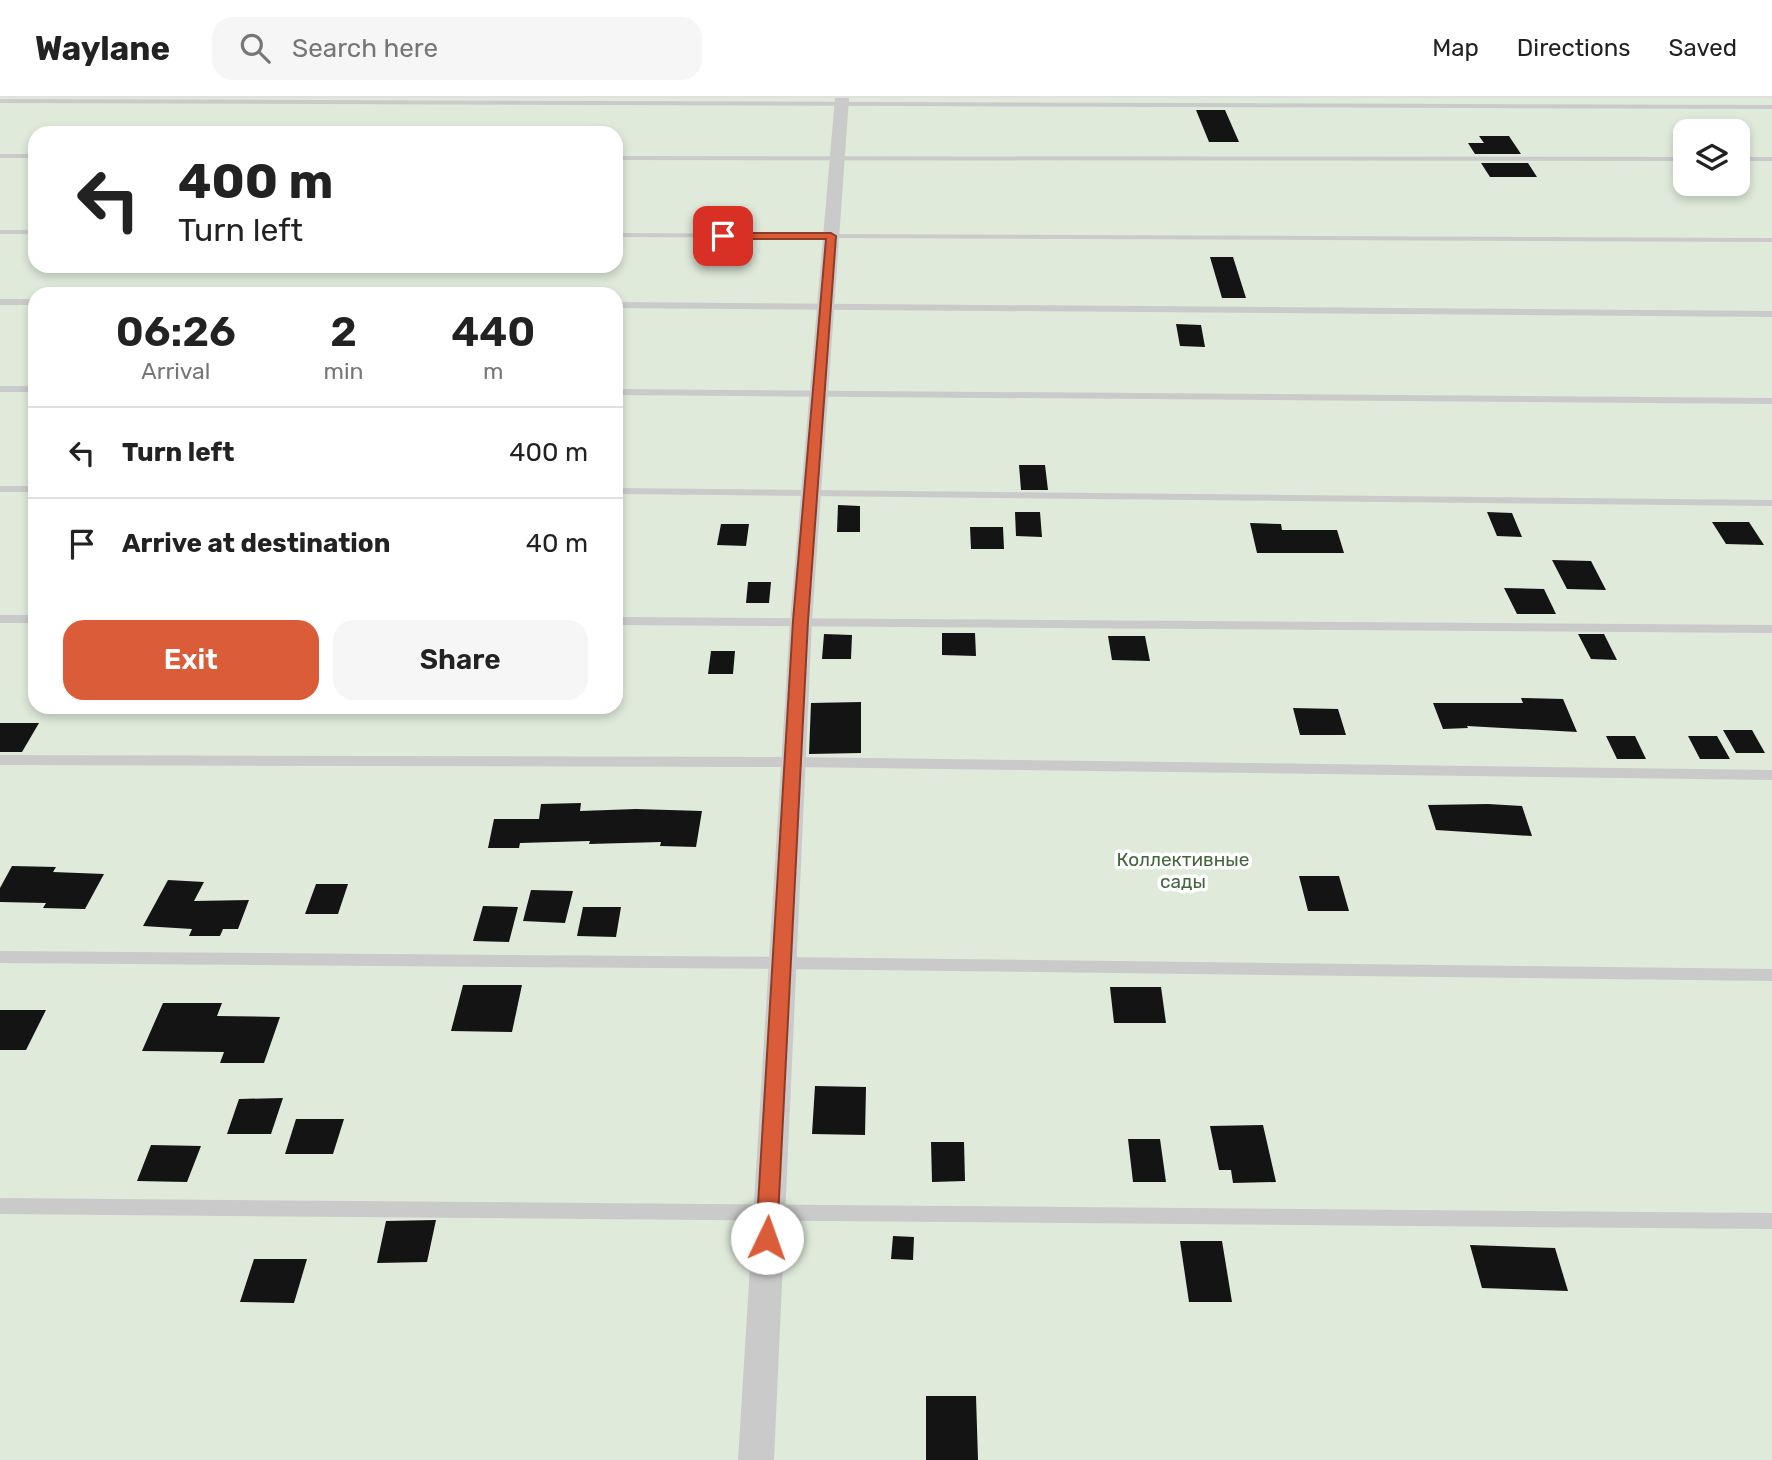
<!DOCTYPE html>
<html lang="en">
<head>
<meta charset="utf-8">
<style>
	body { margin:0; font-family:Rubik,sans-serif; background:#f6f6f6; color:#222; height:100vh; display:flex; flex-direction:column; font-size:26px; white-space:nowrap }
	* { box-sizing:border-box; margin:0 }
	p { font-size:23px; color:#767676 }
	.icon { flex:none; width:38px; height:38px; fill:none; stroke:currentColor; stroke-width:2; stroke-linecap:round; stroke-linejoin:round }
	.map { position:relative; flex:1; overflow:hidden }
	.details { position:absolute; left:28px; top:189px; width:595px; height:427px; display:flex; flex-direction:column; background:#fff; border-radius:21px; box-shadow:0 4px 10px #0003 }
	.details>* { flex:none }
	.guide { position:absolute; left:28px; top:28px; width:595px; height:147px; border-radius:21px; box-shadow:0 4px 10px #0003; background:#fff; color:#222; overflow:hidden }
	.fabs { position:absolute; left:1673px; top:21px; display:grid; gap:14px }
	.fabs a { display:grid; place-items:center; width:77px; height:77px; border-radius:14px; background:#fff; box-shadow:0 4px 10px #0003; font-size:35px }
	.pin { position:absolute; display:grid; place-items:center; width:60px; height:60px; color:#fff; margin:-30px; border-radius:14px; box-shadow:0 4px 10px #0006 }
	.me { position:absolute; width:77px; margin:-38px; rotate:3deg; stroke-linejoin:round; filter:drop-shadow(0 0 5px #0008) }
	.turn { display:flex; align-items:center; gap:24px; height:147px; padding:0 35px; font-size:32px }
	.turn .icon { width:91px; height:91px; stroke-width:2.5 }
	.turn b { display:block; font-size:49px; line-height:60px }
	.eta { display:flex; justify-content:space-evenly; align-items:center; height:119px; text-align:center }
	.eta b { font-size:42px; font-weight:600; line-height:49px }
	.action { display:flex; gap:14px; margin-top:auto; padding:14px 35px }
	.action a { flex:1; height:80px; border-radius:21px; background:#da5c39; color:#fff; font-size:28px; font-weight:600; line-height:80px; text-align:center }
	.action a+a { background:#f6f6f6; color:#222 }
	ul { padding:0; list-style:none }
	li { display:flex; align-items:center; gap:21px; height:91px; padding:0 35px; border-top:2px solid #e0e0e0 }
	li div { flex:1 }
	li b { display:block; font-size:26px }
	li em { font-style:normal }
	header { display:flex; align-items:center; gap:42px; box-sizing:border-box; height:98px; padding:0 35px; background:#fff; border-bottom:2px solid #e0e0e0 }
	header strong { font-size:33px }
	nav { display:flex; gap:38px; margin-inline-start:auto; font-size:24px }
	.search { width:490px; height:63px; background:#f6f6f6; display:flex; align-items:center; gap:18px; box-sizing:border-box; padding:0 24px; border-radius:21px; color:#767676; font-size:26px }
	.map>svg:first-child { display:block }
</style>
</head>
<body>
<header>
<strong>Waylane</strong>
<div class="search"><svg class="icon" aria-label="search" viewBox="0 0 24 24"><circle cx="10" cy="10" r="6"/><path d="M15 15l6 6"/></svg>Search here</div>
<nav><a>Map</a><a>Directions</a><a>Saved</a></nav>
</header>
<div class="map">
<svg width="1772" height="1362" viewBox="0 0 1772 1362">
	<rect width="100%" height="100%" fill="#fff"/>
	<!-- green -->
	<path fill="#dfeadb" fill-rule="evenodd" d="M0,0H1772V1362H0ZM1685,33H1738V86H1685ZM35,35H616V168H35ZM35,196H616V609H35Z"/>
	<!-- building -->
	<path fill="#141414" d="M1196,12H1225L1239,44H1209Z
		M1479,38H1509L1521,56H1475L1468,45H1484Z
		M1481,65H1528L1537,79H1490Z
		M1210,159H1233L1246,200H1222Z
		M1176,226L1201,227L1205,249L1180,248Z
		M1019,367H1045L1048,392H1021Z
		M838,407L860,408V434H837Z
		M1015,414H1040L1042,439L1016,438Z
		M1487,414L1512,415L1522,439L1497,438Z
		M1712,424H1749L1764,447L1726,446Z
		M1250,425L1281,426L1282,432H1337L1344,455H1257Z
		M721,426H749L746,448L717,447Z
		M970,429H1003L1004,451H971Z
		M1552,462L1591,463L1606,492L1567,491Z
		M748,484H771L769,505H746Z
		M1504,490L1544,491L1556,516H1517Z
		M942,535H975L976,558L942,557Z
		M824,536L852,537L851,561H822Z
		M1578,536H1604L1617,562L1591,561Z
		M1108,538H1145L1150,563L1112,562Z
		M711,553H735L733,576H708Z
		M1521,600L1563,601L1577,634L1467,628L1468,630L1443,631L1433,605H1523Z
		M861,604V655L809,656L811,605Z
		M1293,610L1338,611L1346,637H1300Z
		M0,625H39L22,654H0Z
		M1723,632H1752L1765,655H1736Z
		M1606,638H1635L1646,661H1617Z
		M1688,638H1717L1730,661H1700Z
		M581,705L580,713L636,711L702,713L696,749L660,748L661,744L589,746L590,743L520,745L519,750H488L494,721H539L541,706Z
		M1488,706L1522,708L1532,738L1436,732L1428,707Z
		M12,768L56,769L53,774L104,776L85,811L43,810L46,805L0,804V790Z
		M1299,778H1339L1349,813H1308Z
		M168,782L204,784L194,803L249,802L238,831H223L220,838H189L192,831L143,828Z
		M316,786H348L338,816H305Z
		M531,792L573,793L565,825L523,823Z
		M483,808L518,809L509,844L473,843Z
		M583,809H621L616,839L577,838Z
		M463,887H522L512,934L451,933Z
		M1110,889H1161L1166,925H1114Z
		M163,905H222L217,918L280,919L264,965H220L224,954L142,953Z
		M0,912H46L26,952H0Z
		M815,988L866,989L865,1037L812,1036Z
		M283,1000L271,1036H227L239,1001Z
		M296,1021H344L333,1056H285Z
		M1263,1027L1276,1084L1233,1085L1231,1072H1219L1210,1028Z
		M1128,1041H1160L1166,1084H1133Z
		M931,1044H964L965,1083L932,1084Z
		M151,1047L201,1048L187,1084L137,1083Z
		M436,1122L427,1164L377,1165L386,1123Z
		M893,1138L914,1139L913,1162L891,1161Z
		M1180,1143H1222L1232,1204H1189Z
		M1470,1147L1555,1150L1568,1193L1482,1190Z
		M254,1161H307L294,1205L240,1204Z
		M926,1298H976L978,1362H926Z"/>
	<g fill="none" stroke-linecap="round" stroke-linejoin="round">
		<!-- service -->
		<path fill="#cacaca" fill-rule="evenodd" d="M0,1L1772,7V11L0,5Z
			M0,56H35V60H0Z
			M616,58L1685,59V63L616,62Z
			M1738,59H1772V63H1738Z
			M0,132H35V136H0Z
			M616,135L1772,140V144L616,139Z
			M0,201H35V207H0Z
			M616,204L1772,213V219L616,210Z
			M0,288H35V294H0Z
			M616,291L1772,300V306L616,297Z
			M0,388H35V394H0Z
			M616,390L1772,402V408L616,396Z
			M0,517H35V525H0Z
			M616,519L1772,527V535L616,527Z
			M0,657L793,659L1772,672V682L793,669L0,667Z
			M0,853L782,859L1772,871V883L782,871L0,865Z
			M0,1100L1772,1115V1131L0,1116Z"/>
		<!-- minor -->
		<path fill="#cacaca" fill-rule="evenodd" d="M835,0H849L812,523L774,1362H738L790,523Z"/>
	</g>
	<!-- route -->
	<path fill="#da5c39" stroke="#8e3c25" stroke-width="2" d="M831,135L836,138L808,523L777,1140L774,1148L767,1151L759,1148L756,1140L793,523L826,141H723L718,138L723,135Z"/>
	<g text-anchor="middle" stroke-width="7" stroke-linejoin="round" paint-order="stroke">
		<!-- park labels -->
		<g font-size="19" fill="#44663d" stroke="#fff">
			<text x="1183" y="768">Коллективные<tspan x="1183" dy="22">сады</tspan></text>
		</g>
	</g>
</svg>
<div class="fabs">
<a><svg class="icon" aria-label="layers" viewBox="0 0 24 24"><path d="M12 4l9 5-9 5-9-5zM3 14l9 5 9-5"/></svg></a>
</div>
<div class="pin" style="left:723px;top:138px;background:#d93025"><svg class="icon" aria-label="arrive" viewBox="0 0 24 24"><path d="M6 21V4h12l-3 4 3 4H6"/></svg></div>
<svg class="me" style="left:767px;top:1140px" viewBox="-20 -20 40 40"><circle r="19" fill="#fff"/><path d="M0-13L10 11 0 6-10 11z" fill="#da5c39"/></svg>
<div class="guide">
<div class="turn"><svg class="icon" aria-label="left" viewBox="0 0 24 24"><path d="M17 20v-9H6M10 6l-5 5 5 5"/></svg><div><b>400 m</b>Turn left</div></div>
</div>
<section class="details">
<div class="eta">
<div><b>06:26</b><p>Arrival</p></div>
<div><b>2</b><p>min</p></div>
<div><b>440</b><p>m</p></div>
</div>
<ul>
<li><svg class="icon" aria-label="left" viewBox="0 0 24 24"><path d="M17 20v-9H6M10 6l-5 5 5 5"/></svg><div><b>Turn left</b></div><em>400 m</em></li>
<li><svg class="icon" aria-label="arrive" viewBox="0 0 24 24"><path d="M6 21V4h12l-3 4 3 4H6"/></svg><div><b>Arrive at destination</b></div><em>40 m</em></li>
</ul>
<div class="action"><a>Exit</a><a>Share</a></div>
</section>
</div>
</body>
</html>
